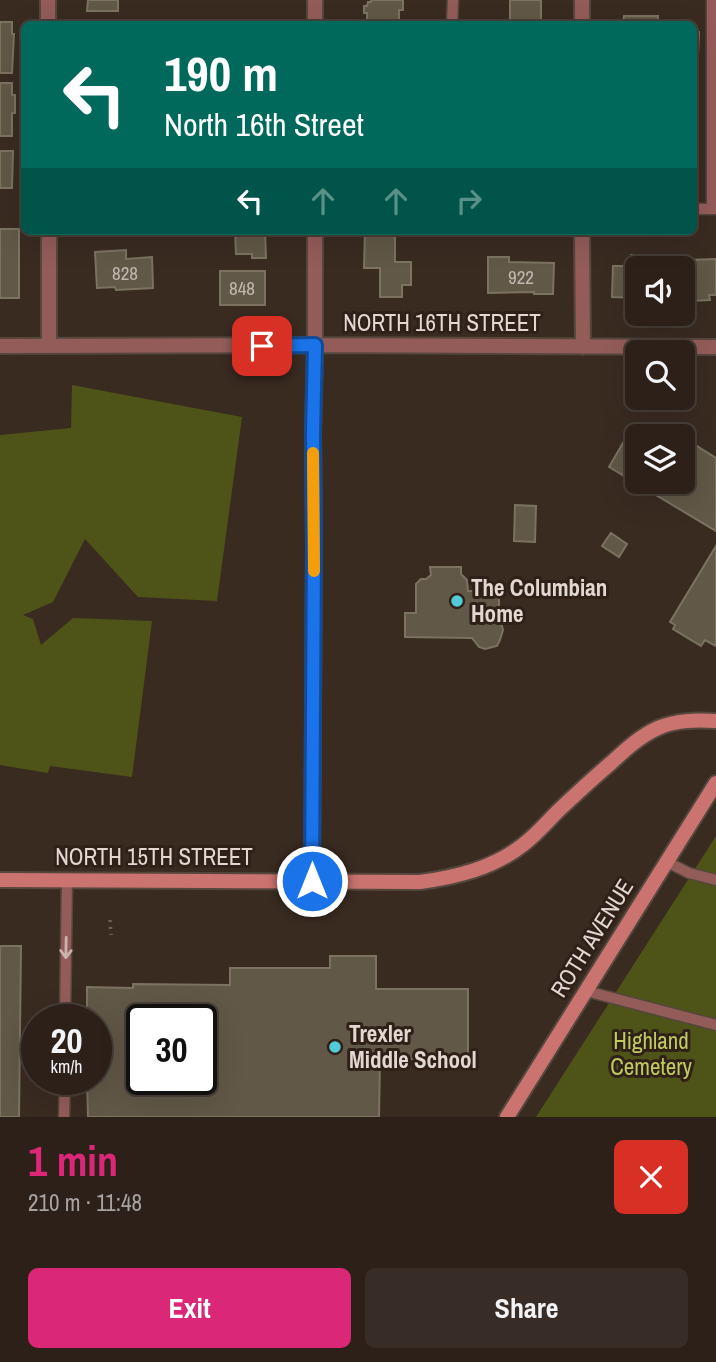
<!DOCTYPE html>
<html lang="en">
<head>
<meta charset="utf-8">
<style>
	body { margin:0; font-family:"Archivo Narrow",sans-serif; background:#382d26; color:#f1f3f6; height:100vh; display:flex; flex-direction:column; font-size:26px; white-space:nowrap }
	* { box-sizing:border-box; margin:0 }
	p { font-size:23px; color:#a6a3a2 }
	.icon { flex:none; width:38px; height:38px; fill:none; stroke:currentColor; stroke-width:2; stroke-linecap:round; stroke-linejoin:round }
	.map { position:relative; height:1117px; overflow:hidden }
	.side { display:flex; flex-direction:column; background:#2c2019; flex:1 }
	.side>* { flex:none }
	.top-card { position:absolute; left:21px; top:21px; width:676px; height:214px; border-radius:10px; box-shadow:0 7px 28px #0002,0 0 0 2px #483e38; background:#00695c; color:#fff; overflow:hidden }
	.controls { position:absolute; left:625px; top:256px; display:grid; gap:14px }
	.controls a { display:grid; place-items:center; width:70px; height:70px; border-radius:10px; background:#2c2019; box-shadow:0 7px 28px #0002,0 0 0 2px #483e38; font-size:35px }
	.speed { position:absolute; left:21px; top:1004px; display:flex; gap:14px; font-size:35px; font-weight:700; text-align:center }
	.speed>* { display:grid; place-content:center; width:91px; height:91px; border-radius:50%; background:#2c2019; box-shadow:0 7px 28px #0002,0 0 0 2px #483e38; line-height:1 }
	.speed small { font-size:18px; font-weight:400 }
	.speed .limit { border:4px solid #111; border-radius:10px; background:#fff; color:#111 }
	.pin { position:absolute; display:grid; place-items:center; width:60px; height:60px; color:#fff; margin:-30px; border-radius:14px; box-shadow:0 4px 10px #0006 }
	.me { position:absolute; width:77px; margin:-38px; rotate:0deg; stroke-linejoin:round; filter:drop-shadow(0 0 5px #0008) }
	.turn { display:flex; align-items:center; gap:24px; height:147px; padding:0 28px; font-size:32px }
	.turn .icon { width:91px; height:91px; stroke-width:2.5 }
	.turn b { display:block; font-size:49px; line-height:60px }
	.lanes { display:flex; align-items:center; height:66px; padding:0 28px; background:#0003; justify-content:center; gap:35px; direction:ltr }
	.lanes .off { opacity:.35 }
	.round { display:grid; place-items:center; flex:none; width:74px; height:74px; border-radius:10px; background:#382d26 }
	.headline { display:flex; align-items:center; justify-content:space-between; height:119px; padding:0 28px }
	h1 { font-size:42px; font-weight:700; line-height:52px; color:#db2777 }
	.action { display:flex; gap:14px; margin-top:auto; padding:14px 28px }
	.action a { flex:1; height:80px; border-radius:10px; background:#db2777; color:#fff; font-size:28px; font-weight:700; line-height:80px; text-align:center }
	.action a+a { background:#382d26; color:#f1f3f6 }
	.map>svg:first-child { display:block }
</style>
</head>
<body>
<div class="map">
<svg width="716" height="1117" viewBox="0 0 716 1117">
	<rect width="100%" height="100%" fill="#3a2b21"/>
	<!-- green -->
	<path fill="#4e5317" d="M72,385L242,417L217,601L138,597L85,539L53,602L23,615L33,619L41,645L73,618L152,621L132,777L50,766L48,773L0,765V435L71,428Z
		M716,836V1117H536Z"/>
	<!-- building -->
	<path fill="#615847" stroke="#7b7260" stroke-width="2" fill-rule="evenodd" d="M88,0H118V11H87Z
		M371,0H403V10H399V24H367V13H364V6H367L368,2H371Z
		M510,0H541V20H510Z
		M624,16H658V24H623Z
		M0,22H12V34H14L12,73H0Z
		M693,32H699L698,56L693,55Z
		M0,83H12V95H15V113H12V136H0Z
		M0,151H13L12,188H0Z
		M0,229H19V298H0Z
		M235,231H265L266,258H252V254H236Z
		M365,231H395V262H411V285H402V297H380V268H364Z
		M126,250V259L152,257L153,288L116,290L115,287L97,288L95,252Z
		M631,255H647V266H651V268H637V298L612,297L613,266H630Z
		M488,257H509V262L554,263L553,294H534V292L488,293Z
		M716,259V295H709L710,300L689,301L688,260Z
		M220,271H265V305H220Z
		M642,427L656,436H637V481H682V452L686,454L692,443L716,458V531L609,467L630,431L637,436Z
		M515,505L536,506L535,542L514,541Z
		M611,533L627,544L619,557L602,546Z
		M716,546V646L705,640L701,646L673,629L675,625L670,622Z
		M430,567H461V574L467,580L468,591H499V612H496L497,620L502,626L503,630L500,640L497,646L485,649L479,647L472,638L405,637V613H416V584L421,579H426L431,575Z
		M0,946H21L19,1117H0Z
		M330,956H376V989H468V1059H380L379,1117H88L87,1080H96V1020H87V987L133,988V984L230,985V968H330ZM142,1020H201V1080H142Z"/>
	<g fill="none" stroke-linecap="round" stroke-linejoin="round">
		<!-- service casing -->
		<g stroke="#55473d" stroke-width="13">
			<path id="service" d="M712,0V209
				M452,24L453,0
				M693,209H716
				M667,862L689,873L716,880
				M586,991L716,1025
				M65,1020L67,880
				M64,1117L65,1080"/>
		</g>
		<!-- minor casing -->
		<g stroke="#55473d" stroke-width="18">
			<path id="minor" d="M48,0V24
				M315,0V24
				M582,0V24
				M49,231V346
				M582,231L583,347
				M0,346L315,345L716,347
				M312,881L314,546L313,433L315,345V231"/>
		</g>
		<!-- secondary casing -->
		<g stroke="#55473d" stroke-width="18">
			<path id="secondary" d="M0,880L420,882C457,877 494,868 524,844C537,834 548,821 559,810C576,794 593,778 611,763C625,750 640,736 658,728C676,720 696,720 716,721
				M507,1117L716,783"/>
		</g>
		<!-- path -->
		<path stroke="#6e6058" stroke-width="3.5" stroke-dasharray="2 5" stroke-linecap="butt" d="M110,920L111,935"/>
		<!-- service -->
		<use href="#service" stroke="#935c59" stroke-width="10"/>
		<!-- minor -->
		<use href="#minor" stroke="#935c59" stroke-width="14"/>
		<!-- secondary -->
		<use href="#secondary" stroke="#ca736f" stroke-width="14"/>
	</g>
	<!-- one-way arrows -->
	<defs><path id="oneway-shaft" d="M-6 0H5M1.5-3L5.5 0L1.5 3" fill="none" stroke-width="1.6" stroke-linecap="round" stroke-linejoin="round" transform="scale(1.75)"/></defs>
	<use stroke="#cab2ad" href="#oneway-shaft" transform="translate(66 948) rotate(91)"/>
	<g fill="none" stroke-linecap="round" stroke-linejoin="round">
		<!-- route casing -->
		<g stroke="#114b97" stroke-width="18">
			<path id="route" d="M262,346L315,345L313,433L314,546L312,881"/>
		</g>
		<!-- route -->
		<use href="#route" stroke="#1a73e8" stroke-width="12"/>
		<!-- slow -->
		<path stroke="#f59e0b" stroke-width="12" d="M313,453L314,571"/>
	</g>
	<!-- markers -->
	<g fill="#52cbd8" stroke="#302118" stroke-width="2.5">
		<circle cx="457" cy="601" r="7"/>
		<circle cx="335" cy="1047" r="7"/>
	</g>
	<g text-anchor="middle" stroke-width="6" stroke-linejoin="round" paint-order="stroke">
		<!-- number labels -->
		<g font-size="19" fill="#c2b7ae">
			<text x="125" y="280">828</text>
			<text x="521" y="284">922</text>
			<text x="242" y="295">848</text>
		</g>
		<!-- street labels -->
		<g font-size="23" fill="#e2d7d1" stroke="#302118">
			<text x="442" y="331">NORTH 16TH STREET</text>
			<text x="154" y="865">NORTH 15TH STREET</text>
			<text transform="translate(592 938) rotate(-58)" y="8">ROTH AVENUE</text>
		</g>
		<!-- poi labels -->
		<g font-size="23" font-weight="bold" fill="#e2d7d1" stroke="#302118" text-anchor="start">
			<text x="471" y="596">The Columbian<tspan x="471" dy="26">Home</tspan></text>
			<text x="349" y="1042">Trexler<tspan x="349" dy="26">Middle School</tspan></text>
		</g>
		<!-- park labels -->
		<g font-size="23" fill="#bfca5f" stroke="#302118">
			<text x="651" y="1049">Highland<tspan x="651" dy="26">Cemetery</tspan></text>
		</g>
	</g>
</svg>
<div class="controls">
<a><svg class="icon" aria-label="sound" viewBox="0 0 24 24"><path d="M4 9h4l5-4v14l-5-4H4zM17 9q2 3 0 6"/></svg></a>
<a><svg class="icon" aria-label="search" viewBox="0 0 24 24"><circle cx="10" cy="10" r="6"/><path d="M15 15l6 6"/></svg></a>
<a><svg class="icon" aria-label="layers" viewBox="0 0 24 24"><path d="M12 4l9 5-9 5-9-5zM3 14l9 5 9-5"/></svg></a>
</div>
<div class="speed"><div>20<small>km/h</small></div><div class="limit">30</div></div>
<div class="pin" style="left:262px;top:346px;background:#d93025"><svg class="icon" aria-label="arrive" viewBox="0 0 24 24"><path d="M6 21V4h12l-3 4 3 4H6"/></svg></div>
<svg class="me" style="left:312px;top:881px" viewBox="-20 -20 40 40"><circle r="17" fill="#1a73e8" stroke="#fff" stroke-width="3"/><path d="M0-11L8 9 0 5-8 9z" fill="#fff"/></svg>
<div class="top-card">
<div class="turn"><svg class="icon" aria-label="left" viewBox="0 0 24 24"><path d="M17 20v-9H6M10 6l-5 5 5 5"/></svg><div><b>190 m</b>North 16th Street</div></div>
<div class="lanes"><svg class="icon" aria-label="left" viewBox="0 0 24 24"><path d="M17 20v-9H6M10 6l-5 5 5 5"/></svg><svg class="icon off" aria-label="ahead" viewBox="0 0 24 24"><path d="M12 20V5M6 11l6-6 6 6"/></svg><svg class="icon off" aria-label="ahead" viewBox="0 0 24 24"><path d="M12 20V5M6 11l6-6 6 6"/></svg><svg class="icon off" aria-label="right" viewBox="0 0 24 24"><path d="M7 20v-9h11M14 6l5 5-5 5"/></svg></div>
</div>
</div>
<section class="side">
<div class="headline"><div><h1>1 min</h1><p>210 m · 11:48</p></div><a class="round" style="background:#d93025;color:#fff"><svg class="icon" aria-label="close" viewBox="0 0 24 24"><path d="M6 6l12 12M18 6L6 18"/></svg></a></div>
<div class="action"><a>Exit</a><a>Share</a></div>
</section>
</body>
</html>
